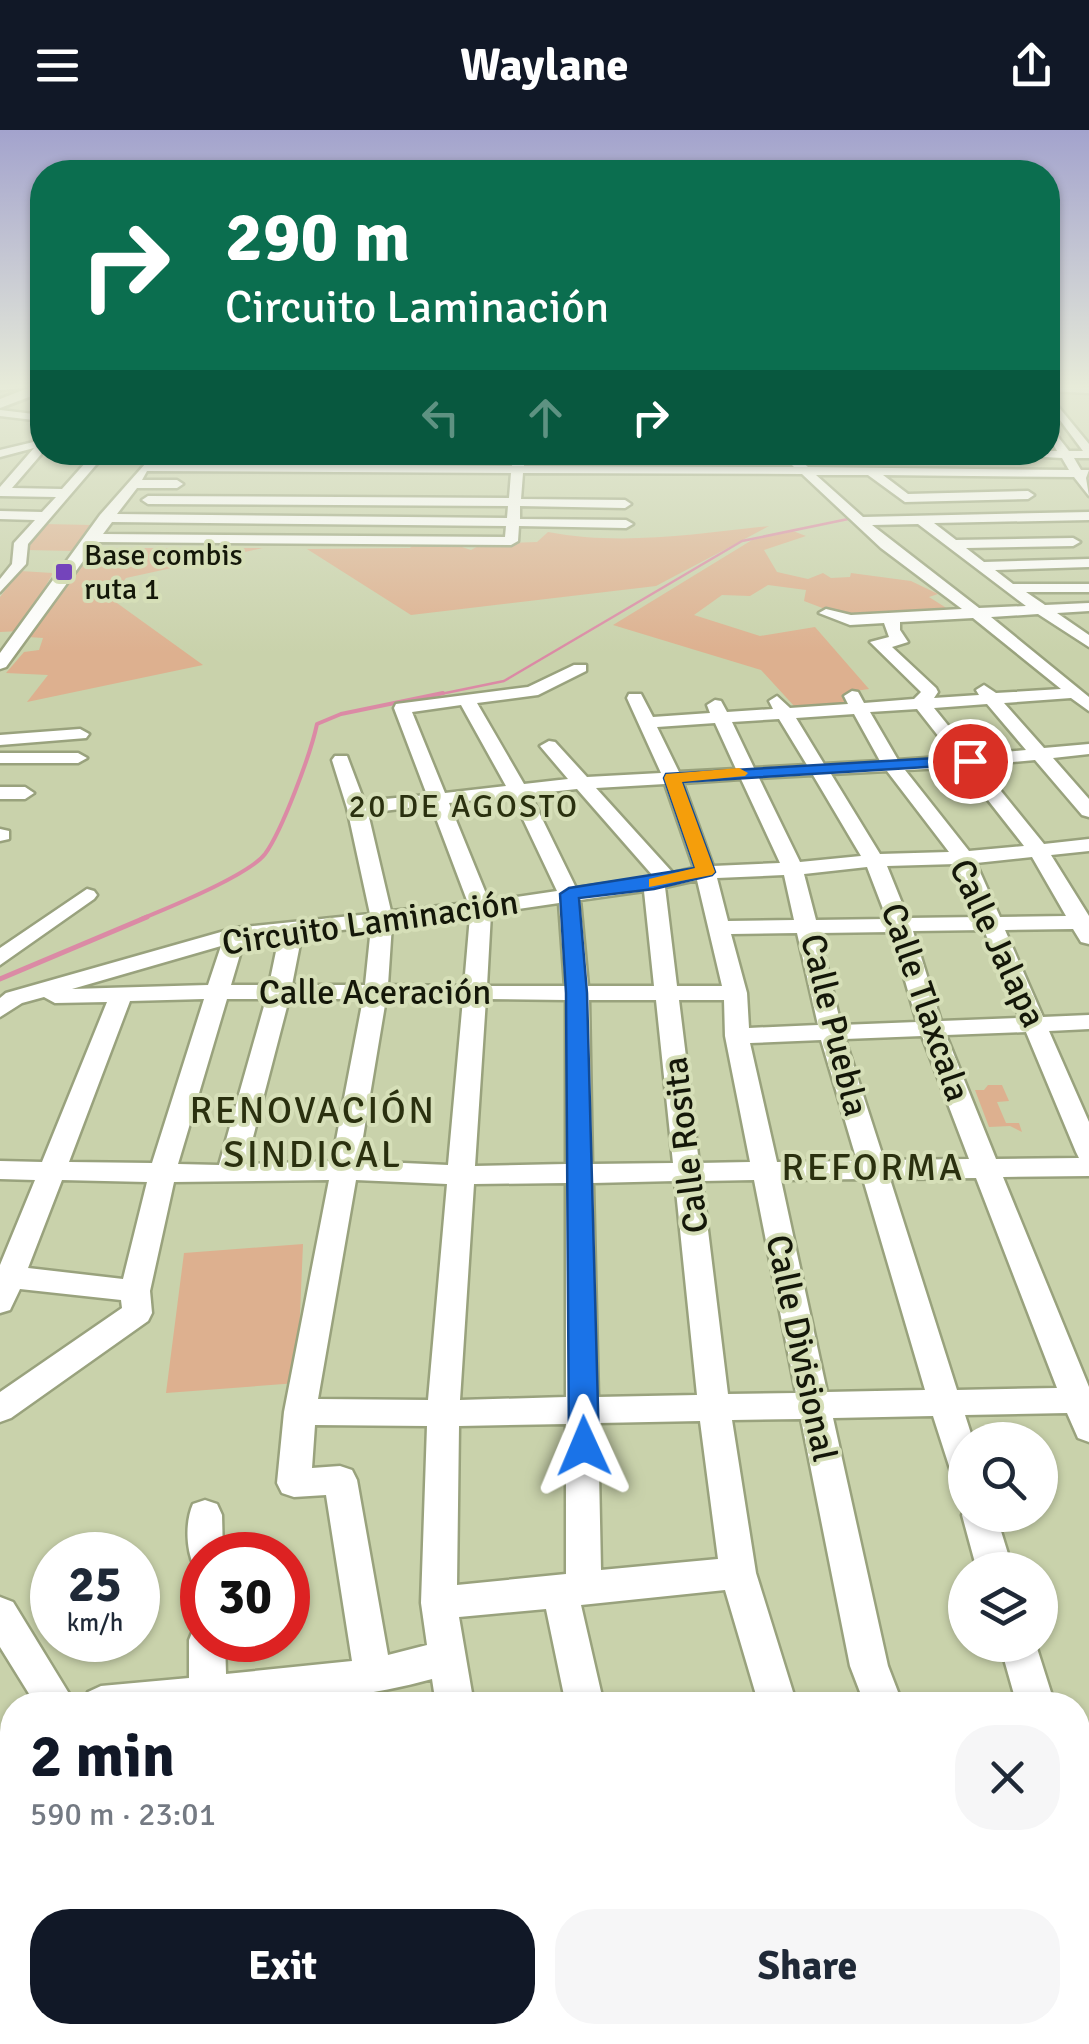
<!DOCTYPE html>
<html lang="en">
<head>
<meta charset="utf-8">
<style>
	body { margin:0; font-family:Signika,sans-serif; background:#f6f6f7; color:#1f2937; height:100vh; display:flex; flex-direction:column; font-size:38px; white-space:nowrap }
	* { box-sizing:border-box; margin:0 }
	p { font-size:32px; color:#747a83 }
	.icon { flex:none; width:55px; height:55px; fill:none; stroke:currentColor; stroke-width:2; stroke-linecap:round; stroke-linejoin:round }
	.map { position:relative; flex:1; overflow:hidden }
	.side { position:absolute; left:0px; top:1562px; width:1090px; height:352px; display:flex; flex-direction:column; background:#fff; border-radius:40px 40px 0 0; box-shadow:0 2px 8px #0004 }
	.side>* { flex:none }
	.banner { position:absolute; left:30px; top:30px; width:1030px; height:305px; border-radius:40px; box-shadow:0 2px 8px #0004; background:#0b6e4f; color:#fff; overflow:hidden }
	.buttons { position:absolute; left:948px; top:1292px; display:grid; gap:20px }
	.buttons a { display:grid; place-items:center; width:110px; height:110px; border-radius:50%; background:#fff; box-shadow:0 2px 8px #0004; font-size:50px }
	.speed { position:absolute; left:30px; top:1402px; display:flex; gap:20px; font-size:50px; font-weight:700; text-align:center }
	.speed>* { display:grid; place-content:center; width:130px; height:130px; border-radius:50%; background:#fff; box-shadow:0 2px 8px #0004; line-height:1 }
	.speed small { font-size:25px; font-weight:400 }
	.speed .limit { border:15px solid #d22; background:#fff; color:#111 }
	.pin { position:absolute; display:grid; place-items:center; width:85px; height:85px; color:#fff; margin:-42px; border:5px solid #fff; border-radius:50%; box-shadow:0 2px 10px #0007 }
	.me { position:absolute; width:110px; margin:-55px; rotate:359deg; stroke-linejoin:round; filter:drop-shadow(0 0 8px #0008) }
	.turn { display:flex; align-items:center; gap:35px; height:210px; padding:0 30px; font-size:45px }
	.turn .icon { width:130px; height:130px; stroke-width:2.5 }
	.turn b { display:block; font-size:70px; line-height:85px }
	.lanes { display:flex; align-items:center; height:95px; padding:0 30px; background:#0003; justify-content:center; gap:50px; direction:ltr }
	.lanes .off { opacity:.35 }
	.round { display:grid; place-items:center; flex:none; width:105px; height:105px; border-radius:40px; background:#f6f6f7 }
	.headline { display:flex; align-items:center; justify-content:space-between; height:170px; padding:0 30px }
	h1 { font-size:60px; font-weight:700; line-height:75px; color:#111827 }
	.action { display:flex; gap:20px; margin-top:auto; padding:20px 30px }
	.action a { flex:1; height:115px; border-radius:40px; background:#111827; color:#fff; font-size:40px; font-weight:700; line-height:115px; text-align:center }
	.action a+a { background:#f6f6f7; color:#1f2937 }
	header { display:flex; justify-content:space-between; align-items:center; height:130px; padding:0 30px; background:#111827; color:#fff; font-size:45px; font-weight:700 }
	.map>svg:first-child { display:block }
</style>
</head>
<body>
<header><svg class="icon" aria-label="menu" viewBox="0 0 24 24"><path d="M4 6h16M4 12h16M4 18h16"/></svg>Waylane<svg class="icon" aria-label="share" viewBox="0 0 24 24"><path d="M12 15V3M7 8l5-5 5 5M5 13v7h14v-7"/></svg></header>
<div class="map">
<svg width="1089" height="1914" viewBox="0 0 1089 1914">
	<rect width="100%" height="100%" fill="#c9d2ab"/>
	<!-- green -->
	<path fill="#ddb08f" d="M44,394L92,395L72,421L27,420Z
		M769,396L656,456L411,485L307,419L410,418L415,412L453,414L471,420L482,414L537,412L548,402C621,416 695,404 769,396Z
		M793,401L806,406L764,420L777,442L808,449L823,443L831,448L850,447L851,443L911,451L938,464L929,467L948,479L846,487L804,471L806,460L768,455L750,466L722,465L694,485L760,506L815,497L869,559L848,562L853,574L795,577L761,540L613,495L752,410Z
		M105,418H263L126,448L110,468L203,535L27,572L48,545L6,543L24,522L39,520L43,508L28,507L88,422Z
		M20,441L53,443L20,501L0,502V467Z
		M988,955H1002L1009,971L997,972L1006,993H1019L1022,1002L1010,996L989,997L975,960H984Z
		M303,1114L297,1253L166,1263L184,1123Z"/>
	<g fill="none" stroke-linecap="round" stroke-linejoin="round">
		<!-- stream-far2 -->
		<path stroke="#db8aa5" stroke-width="2.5" d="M776,322L796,339
			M431,566L504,551L742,411L853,388"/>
		<!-- stream-far1 -->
		<path stroke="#db8aa5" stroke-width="4" d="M141,789C168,778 248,746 265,724C282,701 311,623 317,594L341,584L443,563"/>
		<!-- stream -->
		<path stroke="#db8aa5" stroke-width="5" d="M0,849L147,787"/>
		<!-- minor casing -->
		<g stroke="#99a27d" stroke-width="5">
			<path id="minor" d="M0,255L25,258L0,260Z
				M1048,255L1089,257V263L1048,261Z
				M1048,264L1089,314V328H1074L1081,340H1089L1086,348L1089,366L1074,347L883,345L908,364L1028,361L1034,365L1028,369L905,372L868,345H816L863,387L1089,382V390L934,393L956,410L1073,408L1080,412L1073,416L966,418L984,432L1089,429V437L995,440L1013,454H1089V462H1026L1045,475L1089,473V481L1057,483L1089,505V517L1038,484L991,487L1089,567V581L1071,568L1004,573L1044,618L1089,614V624L1053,628L1089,669V687L1082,685L1035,630L980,635L1044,714L1089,709V721L1051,725L1089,786V814L1081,812L1073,799L1005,800L1043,887L1089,885V899L1049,901L1089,992V1046L1003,1047L1089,1257V1312L1078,1308L1067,1283L965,1285L973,1310H965V1352L953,1348L933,1286L833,1288L888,1536L903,1575H865L850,1536L801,1289L732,1290L756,1443L797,1575H759L725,1460L581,1475L604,1575H566L546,1479L459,1487L474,1575H436L432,1549C316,1581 202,1575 82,1575L88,1562L101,1556L189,1548V1510L194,1498L202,1494V1510H225L226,1544L352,1531L326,1365L294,1367L282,1363L277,1353L284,1282L329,1050L174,1052L150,1161L152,1183L148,1191L11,1288L0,1292V1262L122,1178L121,1170L20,1159L10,1180L0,1183V1135L35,1050L0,1049V1031L42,1032L107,872L55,873L44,867L22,873L0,887V868L6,863L235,798L370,784L347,678L332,630L335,626H347L364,671L427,665L394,578L396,574L528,557L574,535H586V541L538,565L477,573L524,654L568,649L540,616L549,611L555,612L587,647L661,643L627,568L629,564H641L653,587L710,583L707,575L715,570L721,571L727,582L773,579L769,571L777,566L790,578L848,574L844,566L852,561L858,562L864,573L914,569L921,562L870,512L889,507L884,493L850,495L819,483L826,479L851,485L962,479L881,418L802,344L523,343L521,369L625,370L631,374L625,378L520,376V389L626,390L633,394L626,398L519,396L518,411L511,415L97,412L6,537L0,539V523L100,385L146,333L512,336L513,322H525L524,336L794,337L779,322H791L808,337L1069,340L1062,328L949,322L1057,321L1048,305V294L1069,321H1083L1048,274ZM147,341L511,343L509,368L148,366L142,370L148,374L508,376L507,388L117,384L137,358H177L183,354L177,350H142ZM112,392L506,396L505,407L103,404ZM918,394L1026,476L979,478L872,395ZM973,488L1061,559L996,563L984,555L976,560L979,565L934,568L938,562L936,558L892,517L908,512L900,500V492ZM987,574L1026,620L972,625L934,578ZM461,575L506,656L445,663L412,582ZM917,579L954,626L898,630L870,582ZM854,584L880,631L824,634L796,588ZM779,589L807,635L754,638L732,592ZM715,593L736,639L679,642L657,597ZM962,637L1024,716L969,721L905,640ZM887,641L949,722L880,724L831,644ZM813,645L861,726L800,732L759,648ZM741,649L780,733L713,736L683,653ZM665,654L694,738L673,743L596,658ZM577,659L654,747L576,758L530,664ZM512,666L557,761L489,771L449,673ZM431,675L468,773L391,781L368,683ZM1032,727L1066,786L1000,787L976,733ZM956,734L979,787L908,788L887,736ZM867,737L887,789L816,790L804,744ZM784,745L794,790L728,791L717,748ZM697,750L722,856H677L665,757ZM644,761L654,856H588L580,770ZM559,773L565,856H487L491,783ZM470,786L464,856L388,855L392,794ZM371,797L365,855H292L302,804ZM984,800L1020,888L941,891L913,801ZM891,802L917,892L841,895L819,803ZM797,803L818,895L749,898L747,863L731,804ZM279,807L269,855H231L244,811ZM221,816L208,855L72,859ZM204,869L152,1033L69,1032L130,871ZM227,869H266L219,1035L178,1034ZM289,869H363L332,1031L246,1034ZM386,869H463L448,1035L359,1031ZM486,869L566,870V1034L475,1036ZM589,870H656L673,1033L592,1034ZM679,870H724L725,906L750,1032L699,1033ZM1026,902L1076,1022L1079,1028L996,1029L946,905ZM922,906L969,1029L884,1030L845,909ZM821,910L857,1031L777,1032L750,913ZM976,1048L1057,1258L957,1260L890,1049ZM863,1049L925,1260L827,1262L781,1050ZM62,1050L147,1052L123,1149L28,1138ZM356,1050L447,1054L428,1270L318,1269ZM754,1050L796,1263L728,1264L702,1051ZM675,1051L697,1265L598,1267L593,1053ZM566,1053V1267L460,1270L474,1054ZM700,1291L718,1429L601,1440L598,1293ZM566,1294V1444L457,1455L459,1296ZM315,1295L427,1296L421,1473L427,1515L388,1525L357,1350L352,1340L340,1336L312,1338Z
				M0,280L42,285V291L0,286Z
				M42,310L43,322L12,358L62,359L95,322H107L28,414L26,434L0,462V449L12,434L14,413L35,390L0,389V381L42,382L56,367L0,366V357L34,318L0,327V320Z
				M80,599L89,604L86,608L0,615V605Z
				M0,623H78L87,628L78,633H0Z
				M0,657H25L34,663L25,669H0Z
				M0,699L9,701V709L0,711Z
				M87,759L94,761L97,765L94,769L0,835V818Z
				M205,1370L217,1374L222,1385L223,1425H202V1439L194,1436C186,1419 185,1392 193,1374Z
				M965,1379V1385H996L1013,1440H977L962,1385Z
				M0,1467L13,1472L76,1575H36L0,1517Z
				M1000,1515H1036L1055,1575H1017Z
				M1078,1608H1089V1648L1078,1647Z
				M1078,1705L1089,1710V1791L1078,1786Z
				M40,1902H84L85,1914H39Z
				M180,1902H224L225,1914H179Z
				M366,1902H410L411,1914H365Z
				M468,1902H513L514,1914H468Z
				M577,1902H622L623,1914H577Z
				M854,1902H899L903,1914H857Z
				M983,1902H1028L1033,1914H987Z"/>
		</g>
		<!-- major casing -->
		<g stroke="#99a27d" stroke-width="6">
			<path id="major" d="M36,255H42V262L0,278V269Z"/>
		</g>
		<!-- minor -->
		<use href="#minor" fill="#fff" fill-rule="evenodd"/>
		<!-- major -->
		<use href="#major" fill="#fff" fill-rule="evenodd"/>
	</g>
	<!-- sky -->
	<linearGradient id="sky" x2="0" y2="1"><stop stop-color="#a3a3cd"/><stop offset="0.49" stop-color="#e7ebd9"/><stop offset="1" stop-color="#e7ebd9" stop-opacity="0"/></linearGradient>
	<rect width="1089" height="523" fill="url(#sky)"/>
	<!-- route -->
	<path fill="#1a73e8" stroke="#114b97" stroke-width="2.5" d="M970,626L975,627V634L682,652L715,742L712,745L654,759L579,768L587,863L599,1316L594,1325L584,1328L574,1325L569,1316L566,863L560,764L569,758L695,738L664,648L666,644Z"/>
	<!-- slow -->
	<path fill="#f59e0b" d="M739,638L748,643L745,646L682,652L715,742L712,745L649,757V749L695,738L664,648L666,644Z"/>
	<!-- markers -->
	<rect fill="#7444bb" stroke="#d6dfb8" stroke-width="4" x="54" y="432" width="20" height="20" rx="5"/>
	<g text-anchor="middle" stroke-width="8" stroke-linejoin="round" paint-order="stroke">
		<!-- far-poi labels -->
		<g font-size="30" fill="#141709" stroke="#d6dfb8" text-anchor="start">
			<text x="84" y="435">Base combis<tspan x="84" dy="34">ruta 1</tspan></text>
		</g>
		<!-- far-neighbourhood labels -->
		<g font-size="32" letter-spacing="2.5" fill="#2a300f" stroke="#d6dfb8">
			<text x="464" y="687">20 DE AGOSTO</text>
		</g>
		<!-- street labels -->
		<g font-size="35" fill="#141709" stroke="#d6dfb8">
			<text transform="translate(370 792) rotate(-8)" y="12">Circuito Laminación</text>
			<text transform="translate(998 813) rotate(65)" y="12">Calle Jalapa</text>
			<text x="375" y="874">Calle Aceración</text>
			<text transform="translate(926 872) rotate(71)" y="12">Calle Tlaxcala</text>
			<text transform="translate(835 895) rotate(76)" y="12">Calle Puebla</text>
			<text transform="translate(685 1015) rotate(-97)" y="12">Calle Rosita</text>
			<text transform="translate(802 1218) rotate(78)" y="12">Calle Divisional</text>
		</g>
		<!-- neighbourhood labels -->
		<g font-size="38" letter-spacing="2.5" fill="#2a300f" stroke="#d6dfb8">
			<text x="313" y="993">RENOVACIÓN<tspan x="313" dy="44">SINDICAL</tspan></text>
			<text x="873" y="1050">REFORMA</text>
		</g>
	</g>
</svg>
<div class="buttons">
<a><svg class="icon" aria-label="search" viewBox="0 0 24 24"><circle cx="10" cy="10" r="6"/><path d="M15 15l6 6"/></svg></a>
<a><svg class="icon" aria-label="layers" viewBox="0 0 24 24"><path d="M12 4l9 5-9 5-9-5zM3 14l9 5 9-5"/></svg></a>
</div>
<div class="speed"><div>25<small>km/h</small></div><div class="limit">30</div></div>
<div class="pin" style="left:970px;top:631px;background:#d93025"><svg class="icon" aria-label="arrive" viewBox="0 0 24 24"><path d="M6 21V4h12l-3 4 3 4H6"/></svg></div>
<svg class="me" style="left:584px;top:1316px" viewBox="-20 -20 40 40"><path d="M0-17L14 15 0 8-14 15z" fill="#1a73e8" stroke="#fff" stroke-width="4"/></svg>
<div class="banner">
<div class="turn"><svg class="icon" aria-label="right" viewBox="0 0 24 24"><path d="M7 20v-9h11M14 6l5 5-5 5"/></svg><div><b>290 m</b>Circuito Laminación</div></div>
<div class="lanes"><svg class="icon off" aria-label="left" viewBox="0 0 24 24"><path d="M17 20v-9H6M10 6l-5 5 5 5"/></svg><svg class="icon off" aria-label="ahead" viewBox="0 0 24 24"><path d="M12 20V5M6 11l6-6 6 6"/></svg><svg class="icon" aria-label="right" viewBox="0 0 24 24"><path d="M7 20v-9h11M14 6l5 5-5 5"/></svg></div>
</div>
<section class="side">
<div class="headline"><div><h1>2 min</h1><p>590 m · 23:01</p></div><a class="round"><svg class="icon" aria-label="close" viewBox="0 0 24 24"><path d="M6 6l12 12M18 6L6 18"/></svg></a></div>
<div class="action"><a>Exit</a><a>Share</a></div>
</section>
</div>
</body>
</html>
